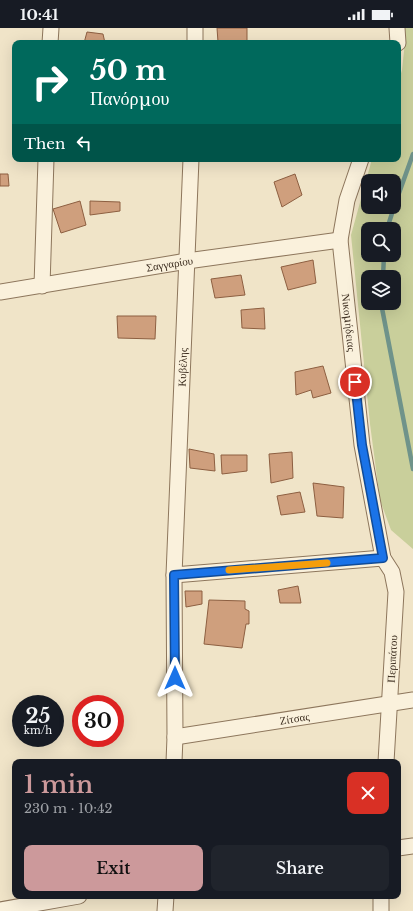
<!DOCTYPE html>
<html lang="en">
<head>
<meta charset="utf-8">
<style>
	body { margin:0; font-family:"Libre Baskerville",serif; background:#20242c; color:#f1f3f6; height:100vh; display:flex; flex-direction:column; font-size:15px; white-space:nowrap }
	* { box-sizing:border-box; margin:0 }
	p { font-size:13px; color:#9ea1a6 }
	.icon { flex:none; width:22px; height:22px; fill:none; stroke:currentColor; stroke-width:2; stroke-linecap:round; stroke-linejoin:round }
	.map { position:relative; flex:1; overflow:hidden }
	.panel { position:absolute; left:12px; top:731px; width:389px; height:140px; display:flex; flex-direction:column; background:#171b24; border-radius:8px; box-shadow:0 4px 16px #0002 }
	.panel>* { flex:none }
	.banner { position:absolute; left:12px; top:12px; width:389px; height:122px; border-radius:8px; box-shadow:0 4px 16px #0002; background:#00695c; color:#fff; overflow:hidden }
	.fabs { position:absolute; left:361px; top:146px; display:grid; gap:8px }
	.fabs a { display:grid; place-items:center; width:40px; height:40px; border-radius:8px; background:#171b24; box-shadow:0 4px 16px #0002; font-size:20px }
	.speed { position:absolute; left:12px; top:667px; display:flex; gap:8px; font-size:20px; font-weight:700; text-align:center }
	.speed>* { display:grid; place-content:center; width:52px; height:52px; border-radius:50%; background:#171b24; box-shadow:0 4px 16px #0002; line-height:1 }
	.speed small { font-size:10px; font-weight:400 }
	.speed .limit { border:6px solid #d22; background:#fff; color:#111 }
	.pin { position:absolute; display:grid; place-items:center; width:34px; height:34px; color:#fff; margin:-17px; border:2px solid #fff; border-radius:50%; box-shadow:0 1px 4px #0007 }
	.me { position:absolute; width:44px; margin:-22px; rotate:0deg; stroke-linejoin:round; filter:drop-shadow(0 0 3px #0008) }
	.turn { display:flex; align-items:center; gap:14px; height:84px; padding:0 12px; font-size:18px }
	.turn .icon { width:52px; height:52px; stroke-width:2.5 }
	.turn b { display:block; font-size:28px; line-height:34px }
	.then { display:flex; align-items:center; height:38px; padding:0 12px; background:#0003; gap:8px; font-size:15px }
	.round { display:grid; place-items:center; flex:none; width:42px; height:42px; border-radius:8px; background:#20242c }
	.overview { display:flex; align-items:center; justify-content:space-between; height:68px; padding:0 12px }
	h1 { font-size:24px; font-weight:600; line-height:30px; color:#cc999b }
	.cta { display:flex; gap:8px; margin-top:auto; padding:8px 12px }
	.cta a { flex:1; height:46px; border-radius:8px; background:#cc999b; color:#111; font-size:16px; font-weight:600; line-height:46px; text-align:center }
	.cta a+a { background:#20242c; color:#f1f3f6 }
	.status { display:flex; justify-content:space-between; align-items:center; height:28px; padding:0 20px; background:#171b24; direction:ltr }
	.status svg { height:11px; fill:currentColor }
	.map>svg:first-child { display:block }
</style>
</head>
<body>
<div class="status"><b>10:41</b><svg viewBox="0 0 49 12"><path d="M0 12V9h3v3zM5 12V6h3v6zM10 12V3h3v9zM15 12V0h3v12zM26 1h20v11H26zM47 4h2v5h-2z"/></svg></div>
<div class="map">
<svg width="413" height="883" viewBox="0 0 413 883">
	<rect width="100%" height="100%" fill="#f0e4c8"/>
	<!-- green -->
	<path fill="#c9cf9b" fill-rule="evenodd" d="M404,0H413V521L391,502L380,472L370,396L351,207L372,131H398V55L402,42L405,14ZM368,153H394V179H368ZM368,201H394V227H368ZM368,249H394V275H368Z"/>
	<g fill="none" stroke-linecap="round" stroke-linejoin="round">
		<!-- stream -->
		<path stroke="#6f938a" stroke-width="4.5" d="M394,179L413,126
			M387,201L394,179
			M383,249L384,227
			M381,275L413,441"/>
	</g>
	<!-- building -->
	<path fill="#cf9f7d" stroke="#8d5f41" d="M217,0H247V15L218,14Z
		M87,4L103,6L105,15H84Z
		M0,146H8L9,158H0Z
		M295,146L302,167L282,179L274,154Z
		M80,173L86,197L61,205L53,181Z
		M90,173L120,174V183L90,187Z
		M313,232L316,255L288,262L281,239Z
		M241,247L245,267L215,270L211,251Z
		M264,280L265,301L242,300L241,282Z
		M117,288H156L155,311L118,310Z
		M323,338L331,365L313,370L311,362L296,367L295,344Z
		M189,421L214,426L215,443L190,440Z
		M292,424L293,450L271,455L269,426Z
		M221,427H247V443L222,446Z
		M313,455L344,459L343,490L317,488Z
		M300,464L305,484L281,487L277,468Z
		M298,558L301,575H280L278,562Z
		M185,563H202V576L186,579Z
		M209,572L245,573V581L249,583V596H246L242,620L204,616Z"/>
	<g fill="none" stroke-linecap="round" stroke-linejoin="round">
		<!-- street casing -->
		<g stroke="#8d765c" stroke-width="17">
			<g id="street">
				<path d="M397,0L398,15"/>
				<path d="M50,15L51,0"/>
				<path d="M195,15V0"/>
				<path id="s1" d="M361,131L347,172L340,212L362,417L383,530L392,544L396,564L386,734"/>
				<path d="M42,258L46,131"/>
				<path id="s2" d="M0,264L187,233L340,212"/>
				<path d="M174,547L383,530"/>
				<path id="s3" d="M175,709L413,672"/>
				<path id="s4" d="M174,734L175,709L174,547L191,131"/>
				<path d="M398,820L413,818"/>
				<path d="M0,882L79,868"/>
				<path d="M165,883L166,868"/>
				<path d="M381,883V868"/>
			</g>
		</g>
		<!-- street -->
		<use href="#street" stroke="#faf1dc" stroke-width="15"/>
	</g>
	<g fill="none" stroke-linecap="round" stroke-linejoin="round">
		<!-- route casing -->
		<g stroke="#114b97" stroke-width="10">
			<path id="route" d="M175,650L174,547L383,530L362,417L355,354"/>
		</g>
		<!-- route -->
		<use href="#route" stroke="#1a73e8" stroke-width="7"/>
		<!-- slow -->
		<path stroke="#f59e0b" stroke-width="7" d="M229,542L327,535"/>
	</g>
	<g text-anchor="middle" stroke-width="3" stroke-linejoin="round" paint-order="stroke">
		<!-- street labels -->
		<g font-size="11" fill="#3d2e20" stroke="#f7eed8">
			<text dy="4" stroke="none"><textPath href="#s2" startOffset="172">Σαγγαρίου</textPath></text>
			<text dy="4" stroke="none"><textPath href="#s1" startOffset="167">Νικομήδειας</textPath></text>
			<text dy="4" stroke="none"><textPath href="#s4" startOffset="395">Κυβέλης</textPath></text>
			<text transform="translate(392 631) rotate(-87)" y="4">Περιπάτου</text>
			<text dy="4" stroke="none"><textPath href="#s3" startOffset="121">Ζίτσας</textPath></text>
		</g>
	</g>
</svg>
<div class="fabs">
<a><svg class="icon" aria-label="sound" viewBox="0 0 24 24"><path d="M4 9h4l5-4v14l-5-4H4zM17 9q2 3 0 6"/></svg></a>
<a><svg class="icon" aria-label="search" viewBox="0 0 24 24"><circle cx="10" cy="10" r="6"/><path d="M15 15l6 6"/></svg></a>
<a><svg class="icon" aria-label="layers" viewBox="0 0 24 24"><path d="M12 4l9 5-9 5-9-5zM3 14l9 5 9-5"/></svg></a>
</div>
<div class="speed"><div>25<small>km/h</small></div><div class="limit">30</div></div>
<div class="pin" style="left:355px;top:354px;background:#d93025"><svg class="icon" aria-label="arrive" viewBox="0 0 24 24"><path d="M6 21V4h12l-3 4 3 4H6"/></svg></div>
<svg class="me" style="left:175px;top:650px" viewBox="-20 -20 40 40"><path d="M0-17L14 15 0 8-14 15z" fill="#1a73e8" stroke="#fff" stroke-width="4"/></svg>
<div class="banner">
<div class="turn"><svg class="icon" aria-label="right" viewBox="0 0 24 24"><path d="M7 20v-9h11M14 6l5 5-5 5"/></svg><div><b>50 m</b>Πανόρμου</div></div>
<div class="then">Then<svg class="icon" aria-label="left" viewBox="0 0 24 24"><path d="M17 20v-9H6M10 6l-5 5 5 5"/></svg></div>
</div>
<section class="panel">
<div class="overview"><div><h1>1 min</h1><p>230 m · 10:42</p></div><a class="round" style="background:#d93025;color:#fff"><svg class="icon" aria-label="close" viewBox="0 0 24 24"><path d="M6 6l12 12M18 6L6 18"/></svg></a></div>
<div class="cta"><a>Exit</a><a>Share</a></div>
</section>
</div>
</body>
</html>
